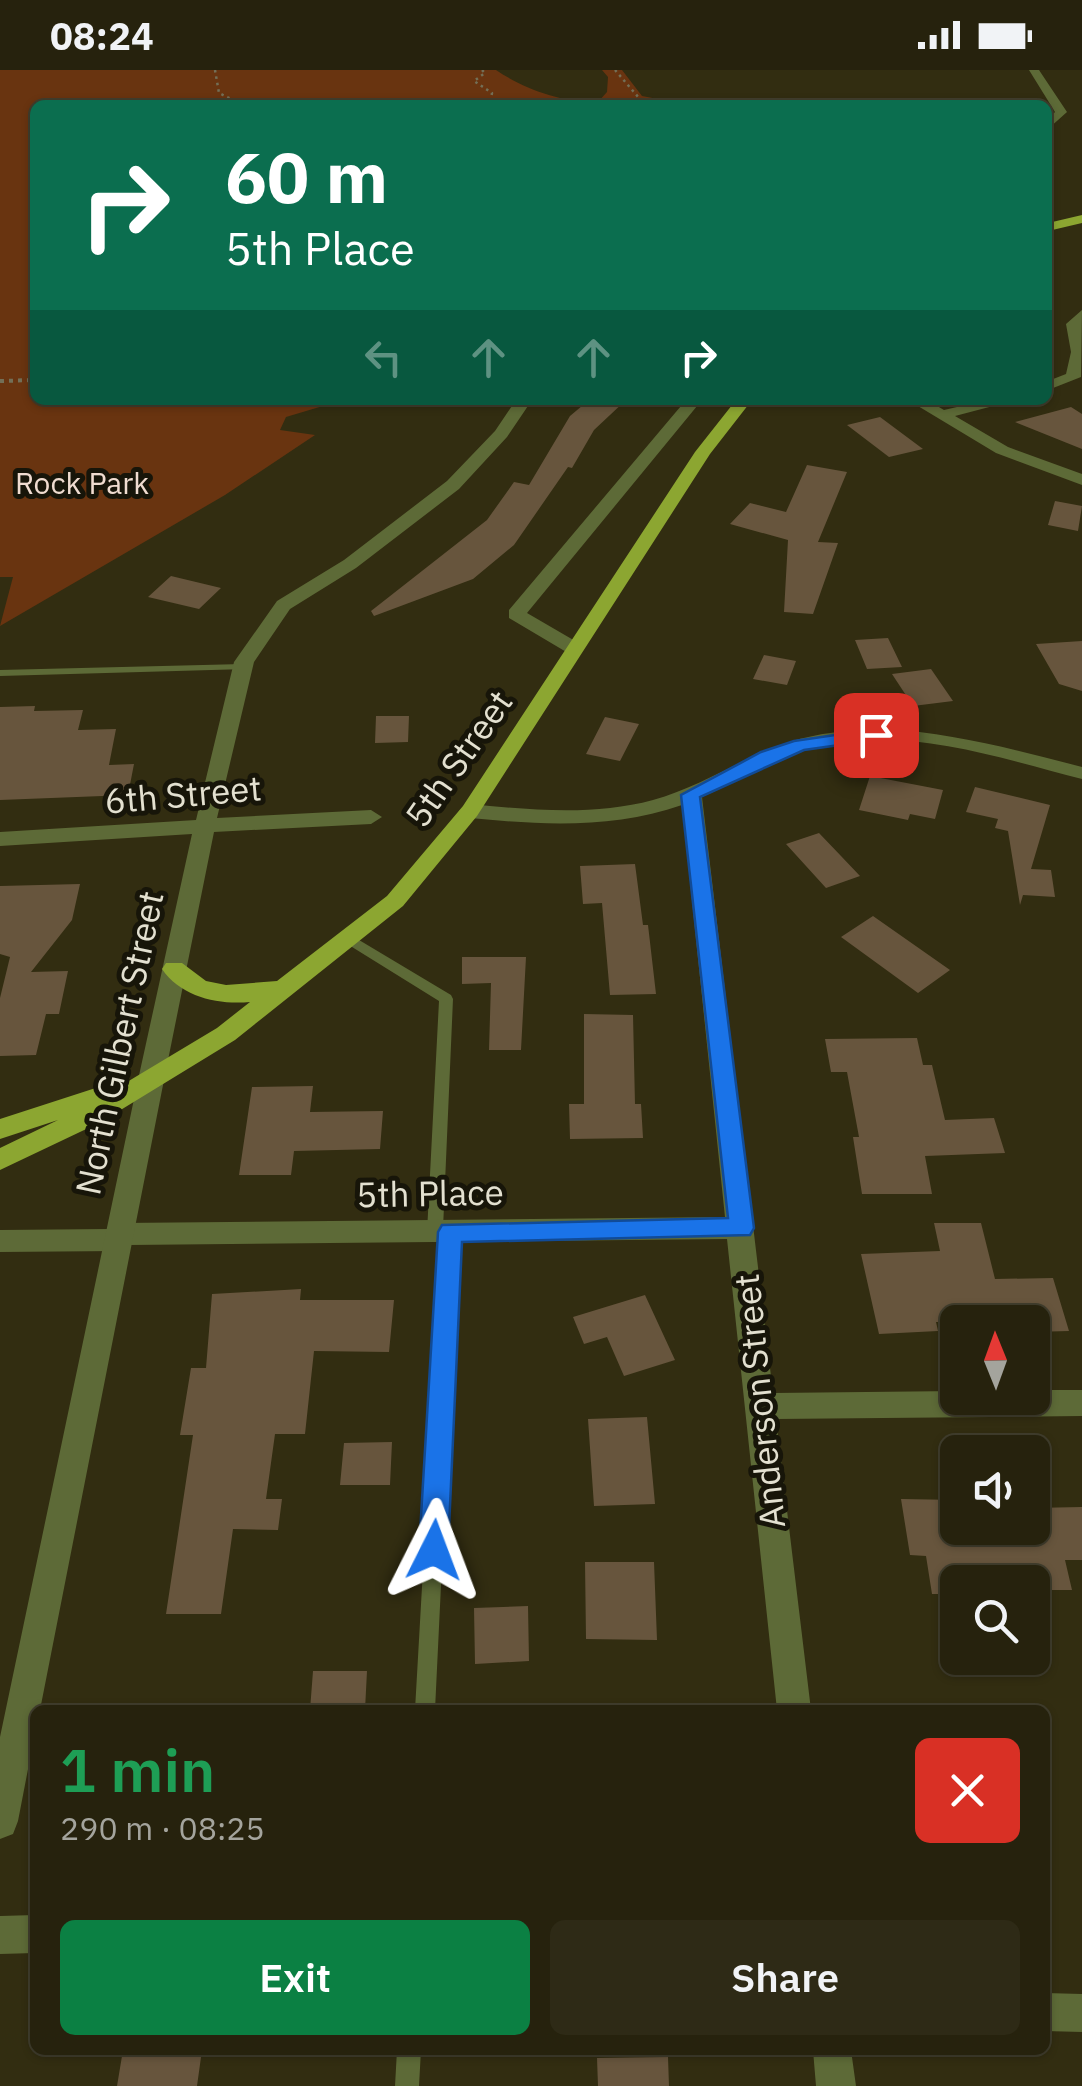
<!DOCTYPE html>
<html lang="en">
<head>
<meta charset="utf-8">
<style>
	body { margin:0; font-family:"IBM Plex Sans",sans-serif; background:#2e2a16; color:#f1f3f6; height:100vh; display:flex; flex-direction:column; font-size:38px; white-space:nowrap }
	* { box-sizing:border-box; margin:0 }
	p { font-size:32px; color:#a4a49d }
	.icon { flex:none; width:55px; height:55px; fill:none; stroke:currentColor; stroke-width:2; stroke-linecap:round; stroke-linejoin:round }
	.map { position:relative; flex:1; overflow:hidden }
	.details { position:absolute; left:30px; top:1635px; width:1020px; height:350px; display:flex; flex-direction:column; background:#26220d; border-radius:15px; box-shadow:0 2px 8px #0004,0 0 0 2px #423f2e }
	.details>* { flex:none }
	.top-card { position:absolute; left:30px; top:30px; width:1022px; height:305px; border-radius:15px; box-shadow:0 2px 8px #0004,0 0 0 2px #423f2e; background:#0b6e4f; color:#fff; overflow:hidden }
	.needle { width:65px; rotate:359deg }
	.fabs { position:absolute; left:940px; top:1235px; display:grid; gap:20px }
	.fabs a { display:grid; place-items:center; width:110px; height:110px; border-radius:15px; background:#26220d; box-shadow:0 2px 8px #0004,0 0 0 2px #423f2e; font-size:50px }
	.pin { position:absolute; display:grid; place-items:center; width:85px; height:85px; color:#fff; margin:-42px; border-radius:20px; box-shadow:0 5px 15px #0006 }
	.me { position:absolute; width:110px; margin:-55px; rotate:3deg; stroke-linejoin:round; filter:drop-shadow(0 0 8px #0008) }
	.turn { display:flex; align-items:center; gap:35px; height:210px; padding:0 30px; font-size:45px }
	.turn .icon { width:130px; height:130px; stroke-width:2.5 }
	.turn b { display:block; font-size:70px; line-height:85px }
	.lanes { display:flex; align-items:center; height:95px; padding:0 30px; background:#0003; justify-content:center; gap:50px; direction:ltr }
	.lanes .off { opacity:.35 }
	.round { display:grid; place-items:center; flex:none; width:105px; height:105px; border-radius:15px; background:#2e2a16 }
	.head { display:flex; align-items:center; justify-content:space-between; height:170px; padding:0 30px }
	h1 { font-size:60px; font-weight:600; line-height:75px; color:#1e9e55 }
	.cta { display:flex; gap:20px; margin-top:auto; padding:20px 30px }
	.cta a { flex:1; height:115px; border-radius:15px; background:#0b8043; color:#fff; font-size:40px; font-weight:600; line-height:115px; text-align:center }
	.cta a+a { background:#2e2a16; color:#f1f3f6 }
	.status { display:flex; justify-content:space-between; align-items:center; height:70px; padding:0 50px; background:#26220d; direction:ltr }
	.status svg { height:28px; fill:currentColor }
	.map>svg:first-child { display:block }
</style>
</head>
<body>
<div class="status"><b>08:24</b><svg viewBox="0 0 49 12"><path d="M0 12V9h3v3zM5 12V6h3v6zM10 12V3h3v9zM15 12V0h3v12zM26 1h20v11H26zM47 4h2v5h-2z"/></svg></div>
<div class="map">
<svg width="1082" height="2016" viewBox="0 0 1082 2016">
	<rect width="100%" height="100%" fill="#322d11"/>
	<!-- green -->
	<path fill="#693410" d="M0,0H496C524,19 563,33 598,32L607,22L608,7L602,0H622L642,26L663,30H657V35H494L493,28H471L470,35H35V330H343L286,347L280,360L315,365L225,425L0,556L13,507H0Z"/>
	<!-- building -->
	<path fill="#67553d" d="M589,330H626L594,360L572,398L568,397L514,475L473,509L374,546L371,541L487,450L514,412L529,415L570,346Z
		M1071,337L1082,344V379L1015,352Z
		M880,347L923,379L889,387L847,355Z
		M807,395L847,402L818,472L838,473L813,544L784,542L788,470L730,454L750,433L786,442Z
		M1055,431L1082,436L1078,461L1048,455Z
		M171,506L221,518L199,539L148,527Z
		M888,568L902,597L867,599L855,570Z
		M1082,571V621L1059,614L1036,574Z
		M764,585L796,591L787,615L753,609Z
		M931,599L953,631L913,636L892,604Z
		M35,636L34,641L83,640L78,660L116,659L109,695L134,694L128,725L0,730V637Z
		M376,646H409L408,672L375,673Z
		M605,647L639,654L620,691L586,684Z
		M870,706L943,720L935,749L910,744L908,750L859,740Z
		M975,717L1050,735L1031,799L1051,800L1055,827L1023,825L1020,835L1008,761L995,758L998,749L966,742Z
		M819,763L841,786L860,806L826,818L786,774Z
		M635,794L643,855H648L656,924L610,925L602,833L583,834L580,796Z
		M80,814L72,850L31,902L68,901L59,944H46L36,985L0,986V928L10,887L0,884V816Z
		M873,846L950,900L918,923L841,867Z
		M462,887H526L521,980H489L491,913L462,914Z
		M584,944L633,945L635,1034H641L643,1068L570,1069L569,1034H584Z
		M917,968L923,995H932L945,1050L994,1048L1005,1083L925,1086L932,1124H862L853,1067H859L847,1002H831L825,969Z
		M313,1016L310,1042L383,1041L380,1079L294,1081L291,1105H239L252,1017Z
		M934,1153H981L995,1209L1053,1208L1069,1261L1032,1262V1252H936L938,1261L879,1264L861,1184L940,1181Z
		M301,1219L300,1230H394L389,1282L314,1281L305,1364H275L266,1429H282L278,1460L233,1459L221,1544H166L193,1365H180L191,1298H206L212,1224Z
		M645,1225L675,1290L624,1306L607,1267L584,1274L573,1247Z
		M647,1347L655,1434L594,1436L588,1349Z
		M392,1372L390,1415H340L344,1373Z
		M901,1429L958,1430V1458H1032V1438L1082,1437V1490H1065L1072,1520H1032V1512H958V1524H932L926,1486L910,1485Z
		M585,1492H654L657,1570L586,1569Z
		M528,1536L529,1591L475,1594L474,1538Z
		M313,1601H367L365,1640H310Z
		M123,1980H202L197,2016H117Z
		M668,1987L669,2016H598L597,1988Z"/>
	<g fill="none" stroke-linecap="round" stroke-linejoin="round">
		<!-- path-far1 -->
		<path stroke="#736f57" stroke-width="2.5" stroke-dasharray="2.5 4" stroke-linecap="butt" d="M215,0L219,23L243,35
			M482,0L485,3L474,11L492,23L490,35
			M615,0L645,35
			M620,35L643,33"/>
		<!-- path -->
		<path stroke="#736f57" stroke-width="4" stroke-dasharray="4 5" stroke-linecap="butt" d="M0,311L35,310"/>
		<!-- service -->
		<path fill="#5d6a37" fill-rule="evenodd" d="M243,594L247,595V599L0,606V600Z
			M349,864L451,925L453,929L443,1159L450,1155L456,1157L458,1162L435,1640H415L442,1165L435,1169L429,1167L427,1162L439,931L344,872L342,869Z
			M397,1980H421L419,2016H395Z"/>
		<!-- minor -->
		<path fill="#5d6a37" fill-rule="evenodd" d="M1029,0H1039L1067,42L1048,59V50L1055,42Z
			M1082,240L1081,307L1048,320V311L1066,304L1071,282L1066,254Z
			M516,330H532L507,367L459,419L356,498L290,539L254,592L217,748L371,740L382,747L371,754L214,762L164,1010L160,1017H142L138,1010L192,764L0,776V762L196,750L234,592L277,531L344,490L447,411L495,361Z
			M686,330H702L527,543L582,575V583H568L509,548V540Z
			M908,330H927L944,340L987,330H1016L955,346L1008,377L1082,404V415L996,383Z
			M886,659C953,663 1017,680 1082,697V709C996,687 897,653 808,679C770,690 737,712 702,727L773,1323L958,1321V1328H1032V1320H1082V1346L776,1349L811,1640H777L727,1169L129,1175L118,1181L0,1182V1160L109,1159L120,1153L725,1147L682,735C613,759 541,755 470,748L459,741L470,734C531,740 594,746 653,730C696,718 733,694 773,678C809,663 847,660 886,659Z
			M35,1845V1883L0,1884V1846Z
			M1045,1923L1082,1924V1962L1045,1961Z
			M813,1980H851L856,2016H816Z"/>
		<!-- tertiary -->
		<path fill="#5d6a37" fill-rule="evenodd" d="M151,1001L160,1003L164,1010L40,1640H35V1663L18,1751L13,1764L0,1769V1667L138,1010L142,1003Z"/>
		<!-- primary -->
		<path fill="#8ca631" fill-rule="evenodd" d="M1082,145V153L1048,161V153Z
			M736,330H752L710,384L477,746L403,836L235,970L101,1052L0,1100V1078L58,1050L0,1069V1049L108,1014L117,1018L217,958L250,932C218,935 181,927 162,899L166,893H182L206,911L226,915L277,911L387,826L463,736L695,382Z"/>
	</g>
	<!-- route -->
	<path fill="#1a73e8" stroke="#114b97" stroke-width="2.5" d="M876,659L885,665L882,669L804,680L700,727L754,1158L750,1165L462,1172L448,1480L444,1490L434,1494L424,1490L419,1480L438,1162L442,1155L728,1148L681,725L761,682L794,671Z"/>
	<g text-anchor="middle" stroke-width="10" stroke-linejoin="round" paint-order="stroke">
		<!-- far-park labels -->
		<g font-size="30" fill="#f0dcd0" stroke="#171509">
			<text x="82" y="424">Rock Park</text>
		</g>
		<!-- street labels -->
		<g font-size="35" fill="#e3e0d0" stroke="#171509">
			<text transform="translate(459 689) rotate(-55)" y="12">5th Street</text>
			<text transform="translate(183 725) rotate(-5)" y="12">6th Street</text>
			<text transform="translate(120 973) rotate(-78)" y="12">North Gilbert Street</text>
			<text transform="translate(430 1124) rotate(-1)" y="12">5th Place</text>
			<text transform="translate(760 1331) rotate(-96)" y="12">Anderson Street</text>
		</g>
	</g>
</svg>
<div class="fabs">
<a><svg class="needle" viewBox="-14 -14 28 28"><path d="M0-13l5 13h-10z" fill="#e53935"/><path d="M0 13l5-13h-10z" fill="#a4a49d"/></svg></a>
<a><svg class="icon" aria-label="sound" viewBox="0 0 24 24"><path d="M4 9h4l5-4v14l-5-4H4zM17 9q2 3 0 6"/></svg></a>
<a><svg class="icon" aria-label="search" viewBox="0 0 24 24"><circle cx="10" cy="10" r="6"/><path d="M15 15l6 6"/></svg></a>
</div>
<div class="pin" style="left:876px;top:665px;background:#d93025"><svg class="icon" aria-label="arrive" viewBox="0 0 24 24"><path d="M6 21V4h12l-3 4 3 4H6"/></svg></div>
<svg class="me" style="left:434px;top:1480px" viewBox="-20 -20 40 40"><path d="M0-17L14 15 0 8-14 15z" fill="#1a73e8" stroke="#fff" stroke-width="4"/></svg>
<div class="top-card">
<div class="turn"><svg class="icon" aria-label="right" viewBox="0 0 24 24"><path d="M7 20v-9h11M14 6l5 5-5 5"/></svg><div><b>60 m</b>5th Place</div></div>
<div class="lanes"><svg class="icon off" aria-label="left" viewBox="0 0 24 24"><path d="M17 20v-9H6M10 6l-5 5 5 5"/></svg><svg class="icon off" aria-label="ahead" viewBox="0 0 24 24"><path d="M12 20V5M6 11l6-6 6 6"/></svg><svg class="icon off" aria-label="ahead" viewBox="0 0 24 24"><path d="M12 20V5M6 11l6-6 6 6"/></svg><svg class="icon" aria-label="right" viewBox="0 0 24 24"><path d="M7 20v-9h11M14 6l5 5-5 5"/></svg></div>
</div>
<section class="details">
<div class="head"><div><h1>1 min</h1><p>290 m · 08:25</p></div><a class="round" style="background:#d93025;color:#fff"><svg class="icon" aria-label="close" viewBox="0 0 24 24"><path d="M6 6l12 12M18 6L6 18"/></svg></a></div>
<div class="cta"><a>Exit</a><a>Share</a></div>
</section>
</div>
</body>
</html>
